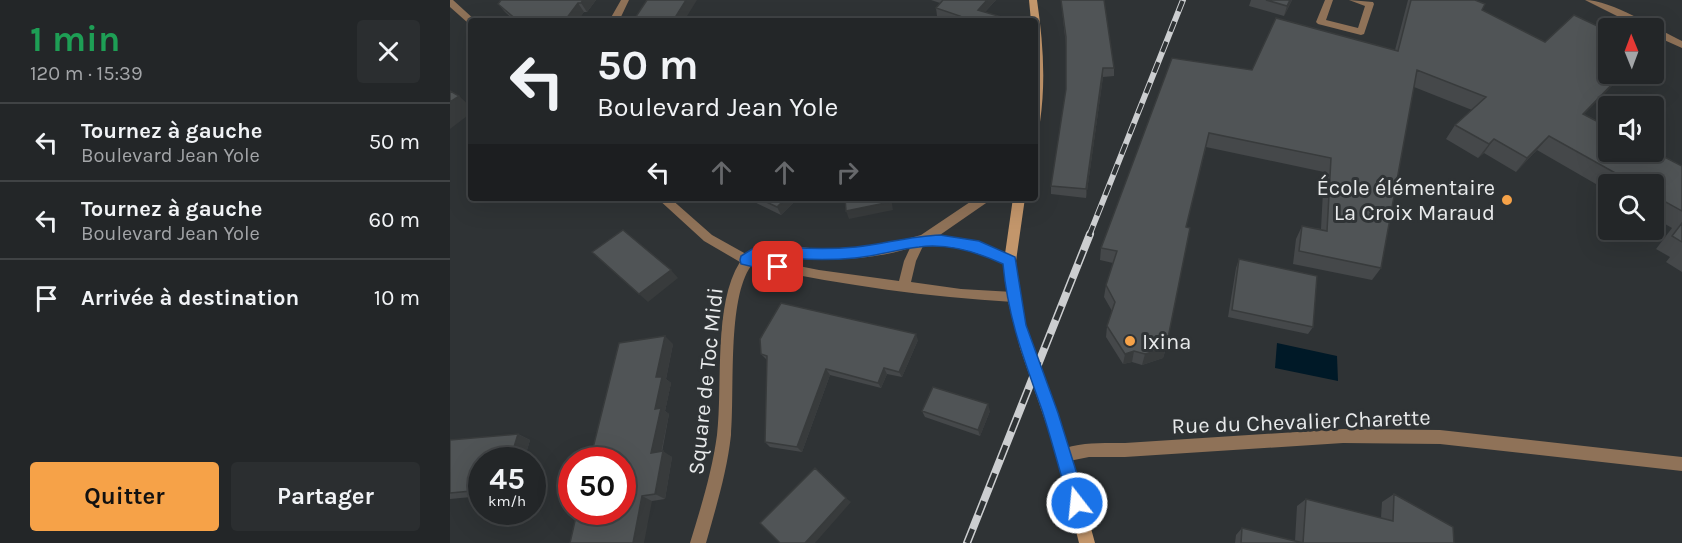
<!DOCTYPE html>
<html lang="fr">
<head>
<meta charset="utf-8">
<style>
	body { margin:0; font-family:Karla,sans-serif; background:#2b2e30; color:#f1f3f6; height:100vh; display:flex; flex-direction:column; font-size:22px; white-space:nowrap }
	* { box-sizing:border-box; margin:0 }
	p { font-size:20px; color:#a3a5a8 }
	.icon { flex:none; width:33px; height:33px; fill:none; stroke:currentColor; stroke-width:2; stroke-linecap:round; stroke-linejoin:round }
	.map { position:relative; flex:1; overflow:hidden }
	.drawer { display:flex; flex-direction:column; background:#232628; width:450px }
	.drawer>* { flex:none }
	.hud { position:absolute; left:18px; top:18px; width:570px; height:183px; border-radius:6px; box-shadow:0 6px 24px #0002,0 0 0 2px #404345; background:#232628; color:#f1f3f6; overflow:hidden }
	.needle { width:39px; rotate:359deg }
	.controls { position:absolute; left:1148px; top:18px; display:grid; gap:12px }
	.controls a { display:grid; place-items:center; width:66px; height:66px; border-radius:6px; background:#232628; box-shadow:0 6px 24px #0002,0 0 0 2px #404345; font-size:30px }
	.speed { position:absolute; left:18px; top:447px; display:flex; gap:12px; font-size:30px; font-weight:700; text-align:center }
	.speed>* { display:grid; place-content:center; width:78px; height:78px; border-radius:50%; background:#232628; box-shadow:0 6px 24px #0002,0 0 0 2px #404345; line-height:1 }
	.speed small { font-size:15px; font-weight:400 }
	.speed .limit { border:9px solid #d22; background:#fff; color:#111 }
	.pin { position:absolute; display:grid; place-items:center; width:51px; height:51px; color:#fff; margin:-26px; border-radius:12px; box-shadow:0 3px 9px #0006 }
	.me { position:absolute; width:66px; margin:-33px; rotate:344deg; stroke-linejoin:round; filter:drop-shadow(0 0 4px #0008) }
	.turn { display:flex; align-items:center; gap:21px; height:126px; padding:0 30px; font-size:27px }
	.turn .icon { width:78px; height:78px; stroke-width:2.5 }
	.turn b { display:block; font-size:42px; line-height:51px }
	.lanes { display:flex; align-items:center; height:57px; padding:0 30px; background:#0003; justify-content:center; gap:30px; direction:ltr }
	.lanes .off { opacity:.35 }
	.round { display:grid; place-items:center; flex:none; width:63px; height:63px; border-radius:6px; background:#2b2e30 }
	.summary { display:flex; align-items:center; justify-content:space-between; height:102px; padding:0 30px }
	h1 { font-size:36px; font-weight:700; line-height:45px; color:#1e9e55 }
	.button { display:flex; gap:12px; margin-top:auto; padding:12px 30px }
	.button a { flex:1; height:69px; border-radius:6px; background:#f6a248; color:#111; font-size:24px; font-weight:700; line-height:69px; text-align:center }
	.button a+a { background:#2b2e30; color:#f1f3f6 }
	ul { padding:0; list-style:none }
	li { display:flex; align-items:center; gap:18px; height:78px; padding:0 30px; border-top:2px solid #404345 }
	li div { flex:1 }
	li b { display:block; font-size:22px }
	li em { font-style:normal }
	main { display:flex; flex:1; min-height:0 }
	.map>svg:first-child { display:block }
</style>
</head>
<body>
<main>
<section class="drawer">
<div class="summary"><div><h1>1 min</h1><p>120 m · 15:39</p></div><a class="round"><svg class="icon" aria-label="close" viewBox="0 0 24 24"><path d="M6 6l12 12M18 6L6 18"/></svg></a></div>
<ul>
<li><svg class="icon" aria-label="left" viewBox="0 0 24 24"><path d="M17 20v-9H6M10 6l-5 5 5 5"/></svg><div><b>Tournez à gauche</b><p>Boulevard Jean Yole</p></div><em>50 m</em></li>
<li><svg class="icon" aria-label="left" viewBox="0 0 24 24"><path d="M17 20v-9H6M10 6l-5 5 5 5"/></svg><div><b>Tournez à gauche</b><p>Boulevard Jean Yole</p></div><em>60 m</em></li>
<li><svg class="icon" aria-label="arrive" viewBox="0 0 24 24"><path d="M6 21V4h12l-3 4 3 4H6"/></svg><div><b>Arrivée à destination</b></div><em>10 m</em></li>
</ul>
<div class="button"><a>Quitter</a><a>Partager</a></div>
</section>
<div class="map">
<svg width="1232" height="543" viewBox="0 0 1232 543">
	<rect width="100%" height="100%" fill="#2f3335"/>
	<!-- water -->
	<path fill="#001927" d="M827,343L887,356L888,381L825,368Z"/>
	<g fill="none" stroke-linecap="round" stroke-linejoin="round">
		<!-- street -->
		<path fill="#8f7258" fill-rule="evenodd" d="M0,0H3L26,21H21V24L18,23L0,7Z
			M171,0H179L169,21H159Z
			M875,0H883L876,20L908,28L915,6L899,0L923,2L924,4L914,34L911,35L868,24L866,22Z
			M1135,0C1161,0 1207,29 1232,41V48L1203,35V28H1191Z
			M207,198H220L262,235L296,254L312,243L369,249L432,246L471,235L526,198H541L539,201L487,237C516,237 538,246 564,258L566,261L564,264L560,266L527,251L509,247L473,246L466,261L461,282L511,289L563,292L567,293L569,297L567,301L563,302C475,297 387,284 301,266C277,299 285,391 281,435C277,472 266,507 256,543H240C251,507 262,472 267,435C273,385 263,304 290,262L254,241ZM460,248L454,261L449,281L369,270L308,258L314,253C361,261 413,263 460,248Z
			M893,429L990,430L1232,457V471L990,444L893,443L675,457H639L614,462L609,460L607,455L609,450C630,442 653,443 675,443Z"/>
		<!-- secondary -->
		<path fill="#c3966b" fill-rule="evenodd" d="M579,0H587C593,41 596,81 590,122L585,126V21H581Z
			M563,198H575L566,261L569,297L582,348L621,455L645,543H629L607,455L570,348L557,297L554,261Z"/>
		<!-- rail-far1 casing -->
		<g stroke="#ccced0" stroke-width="6">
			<path id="rail-far1" d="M639,236L733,0"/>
		</g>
		<!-- rail casing -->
		<g stroke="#ccced0" stroke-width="8">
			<path id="rail" d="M517,543L640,234"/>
		</g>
		<!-- rail-far1 -->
		<use href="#rail-far1" stroke="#2f3335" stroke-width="4" stroke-dasharray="11" stroke-linecap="butt"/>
		<!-- rail -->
		<use href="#rail" stroke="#2f3335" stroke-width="5" stroke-dasharray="15" stroke-linecap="butt"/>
	</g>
	<!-- wall -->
	<path fill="#45484a" d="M51,0H146L137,12H134L127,21H65L55,12L48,4Z
		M481,0H546L535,12L555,18V21H501L487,16L486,8L490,3Z
		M611,0L664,68V76L653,77L636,198L601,194V186L616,90V46Z
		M801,0H842L834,16L799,6Z
		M958,0H1025L1032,10L1134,114L1232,166V272L1216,262L1220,257L1206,249L1222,228L1203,217V184H1158V191L1087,150L1066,172L1034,153L1028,158L996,139L1005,125L1022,110L964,87L931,268L922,280L843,264L846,239L852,226L871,229L874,172L756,147L736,227L716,348L713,358L692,365L682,362L673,364L656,337L657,326L662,311L654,297L656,285L663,263L650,260L651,248L802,70L945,50Z
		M296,198H348L331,215Z
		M789,259L863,327L858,334L778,317L786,268Z
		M468,340L452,377L437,374L431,388L380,375L352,452L320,447L315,442L317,360L311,354Z
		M223,344L216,379L221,383L215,411L219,414L212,452L222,457L215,499L202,501L120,543Z
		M472,411H540L530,436L475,417Z
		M68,434L80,440L74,460H32V496L0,499V440Z
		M944,494L1004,543H785L786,535L792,528L845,541L847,506L856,499L931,518L932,502Z"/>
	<!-- shaded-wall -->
	<path fill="#383b3c" d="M133,0H146L137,12L131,3Z
		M236,0H247L234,21H223Z
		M537,0H546L529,18L528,10Z
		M840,0H842L834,16L837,6Z
		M128,3L134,12L127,21H117L116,19Z
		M653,68V77L636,198V189Z
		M1172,74H1174L1121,128L1133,114Z
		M9,96L21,107V113L0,129V102Z
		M1099,136L1087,150L1066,172L1077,158Z
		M1044,139L1034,153L1028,158L1039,144Z
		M336,198H348L331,215L327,207Z
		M440,198H441L443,210L399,219L396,211Z
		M221,270L228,278L198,302L189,294Z
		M466,334L468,340L452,377L449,372Z
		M215,336L223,344L216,379L221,383L215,411L219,414L210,458L201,453L205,409L206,377Z
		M716,348L713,358L692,365L695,354Z
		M684,351L682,362L673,364L675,354Z
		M434,368L437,374L431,388L428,383Z
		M376,369L380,375L352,452L347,447Z
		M538,404L540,411L530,436L528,430Z
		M68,434L80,440L74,460H60Z
		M213,451L222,457L215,499L205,494Z
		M192,496L202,501L194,543H183Z
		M396,498L401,502L365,543H355Z"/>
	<!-- building -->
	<path fill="#505456" stroke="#383b3c" stroke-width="1.5" d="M51,0H133L131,3H128L116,19L95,18L89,21H68L48,4Z
		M197,0H236L223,21H183Z
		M493,0H537L528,10L555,18L552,21H506L510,16L486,8Z
		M611,0H654L664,68H653L636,189L601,186L616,89V37Z
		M816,0H840L837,6Z
		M961,0H1025L1035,4L1032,10L1095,42L1124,15L1158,31V74H1172L1133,114L1158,127V152L1203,151L1232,166V211L1203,195V184H1185L1099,136L1077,158L1044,139L1039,144L1005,125L1036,97L967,70L931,268L849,251L852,226L877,231L881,158L759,133L736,227L740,228L716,348L695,354L684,351L675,354L657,326L665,302L656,285L667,251L651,248L722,58L802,70L826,18L948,51Z
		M0,91L9,96L0,102Z
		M308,198H336L327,207Z
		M395,198H440V202L396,211Z
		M1232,223V242L1222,236Z
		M173,230L221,270L189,294L142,252Z
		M789,259L867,276L863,327L782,310Z
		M331,303L466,334L449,372L434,368L428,383L376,369L347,447L315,442L317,356L311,354L310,339Z
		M215,336L206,377H212L205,409L211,408L201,453L213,451L205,494L192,496L183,543H120L127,512H172V460H140L169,343Z
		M483,387L538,404L528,430L472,411Z
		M68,434L60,460H32V490L0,493V440Z
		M365,468L396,498L355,543H330L310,523Z
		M944,494L1003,527L1004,543H853L856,499L943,521Z
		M792,528L853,543H791Z"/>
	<!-- route -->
	<path fill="#1a73e8" stroke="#114b97" stroke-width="1.5" d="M490,235L529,241L565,257L576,325L608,413L636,503L633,509L627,511L621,509L619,503C610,472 602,441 592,410C574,359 558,319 553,264C527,252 499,243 469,247C448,249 427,256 405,258C374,261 344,260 314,254L310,257L333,263L335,267L333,271L328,273L291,264L290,260L291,256L312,243C343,249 374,250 406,247C434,244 461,236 490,235Z"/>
	<!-- markers -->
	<g fill="#f6a248" stroke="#2f3335" stroke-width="2">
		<circle cx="1057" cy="200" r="6"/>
		<circle cx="680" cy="341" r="6"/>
	</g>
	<g text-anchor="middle" stroke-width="6" stroke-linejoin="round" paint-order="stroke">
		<!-- poi labels -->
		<g font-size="22" fill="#e8eaeb" stroke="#2f3335" text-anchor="end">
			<text x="1045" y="195">École élémentaire<tspan x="1045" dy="25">La Croix Maraud</tspan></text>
			<text x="692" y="349" text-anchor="start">Ixina</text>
		</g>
		<!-- street labels -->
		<g font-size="22" fill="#e8eaeb" stroke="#2f3335">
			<text transform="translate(255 381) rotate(-84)" y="8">Square de Toc Midi</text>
			<text transform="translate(851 421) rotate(-2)" y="8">Rue du Chevalier Charette</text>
		</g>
	</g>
</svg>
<div class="controls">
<a><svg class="needle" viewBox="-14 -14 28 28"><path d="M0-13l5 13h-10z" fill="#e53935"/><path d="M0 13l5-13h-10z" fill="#a3a5a8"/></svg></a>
<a><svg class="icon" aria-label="sound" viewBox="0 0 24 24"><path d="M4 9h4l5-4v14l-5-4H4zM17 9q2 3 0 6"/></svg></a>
<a><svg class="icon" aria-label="search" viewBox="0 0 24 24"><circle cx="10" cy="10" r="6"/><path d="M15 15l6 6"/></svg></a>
</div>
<div class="speed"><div>45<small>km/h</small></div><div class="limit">50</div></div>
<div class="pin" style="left:328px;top:267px;background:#d93025"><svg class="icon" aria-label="arrive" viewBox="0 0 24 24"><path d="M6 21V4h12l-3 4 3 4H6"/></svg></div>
<svg class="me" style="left:627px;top:503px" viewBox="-20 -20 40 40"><circle r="17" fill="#1a73e8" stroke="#fff" stroke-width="3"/><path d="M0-11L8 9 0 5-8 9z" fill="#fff"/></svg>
<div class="hud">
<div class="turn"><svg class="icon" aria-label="left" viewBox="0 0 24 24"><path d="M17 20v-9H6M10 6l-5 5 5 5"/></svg><div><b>50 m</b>Boulevard Jean Yole</div></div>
<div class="lanes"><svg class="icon" aria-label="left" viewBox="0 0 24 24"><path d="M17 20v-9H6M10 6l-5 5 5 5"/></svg><svg class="icon off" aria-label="ahead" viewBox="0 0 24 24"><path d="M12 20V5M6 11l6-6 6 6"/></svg><svg class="icon off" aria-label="ahead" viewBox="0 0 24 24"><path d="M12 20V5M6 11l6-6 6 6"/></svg><svg class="icon off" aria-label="right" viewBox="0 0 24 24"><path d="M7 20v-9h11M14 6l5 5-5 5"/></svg></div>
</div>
</div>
</main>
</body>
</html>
